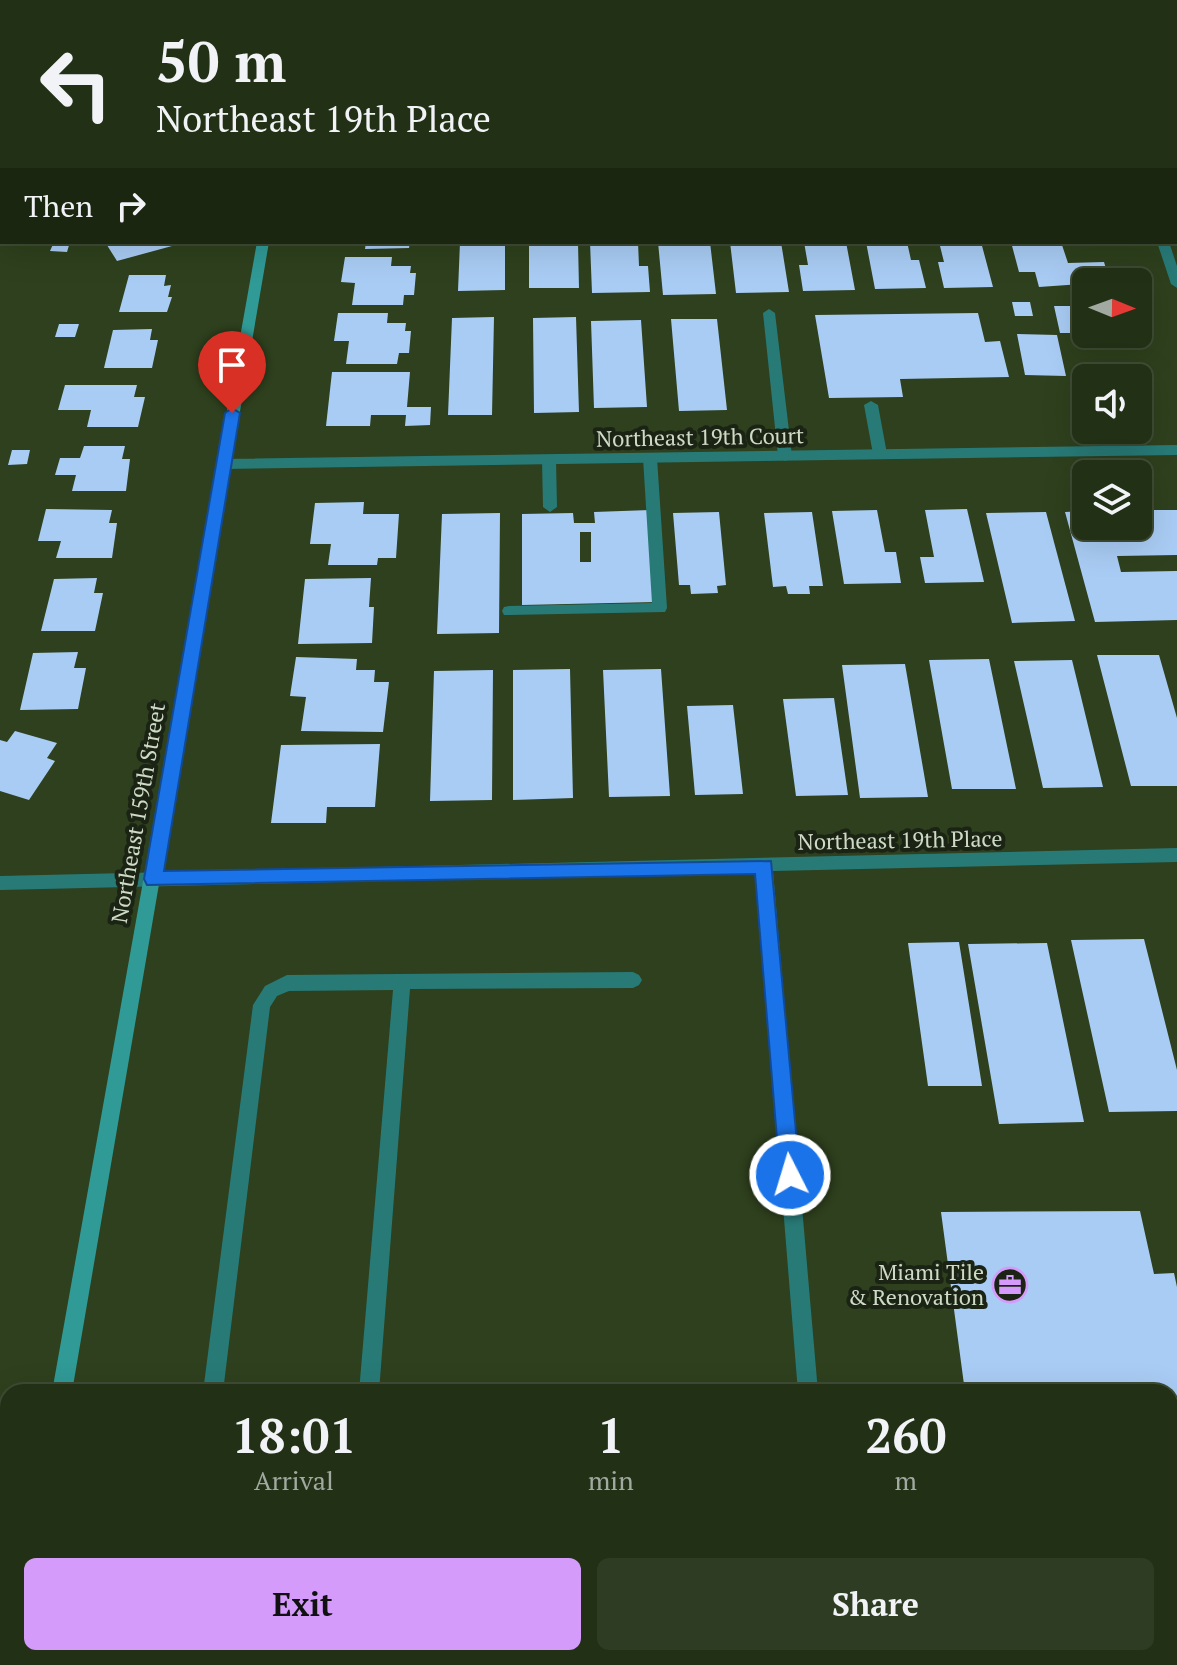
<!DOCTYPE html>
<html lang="en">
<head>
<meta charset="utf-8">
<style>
	body { margin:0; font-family:"PT Serif",serif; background:#2e3c23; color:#f1f3f6; height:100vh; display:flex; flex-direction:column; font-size:30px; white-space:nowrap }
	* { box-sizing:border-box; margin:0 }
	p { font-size:26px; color:#a2a9a1 }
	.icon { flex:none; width:44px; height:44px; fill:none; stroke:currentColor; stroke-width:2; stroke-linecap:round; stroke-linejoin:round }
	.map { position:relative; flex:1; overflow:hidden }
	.sheet { position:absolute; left:0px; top:1384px; width:1178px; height:282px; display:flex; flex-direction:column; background:#223016; border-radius:24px 24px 0 0; box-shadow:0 8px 32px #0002,0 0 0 2px #3f4b35 }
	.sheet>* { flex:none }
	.guide { position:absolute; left:0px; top:0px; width:1178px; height:244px; box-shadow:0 8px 32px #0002,0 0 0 2px #3f4b35; background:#223016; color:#f1f3f6; overflow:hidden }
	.needle { width:52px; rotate:91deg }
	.controls { position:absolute; left:1072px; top:268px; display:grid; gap:16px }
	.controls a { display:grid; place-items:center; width:80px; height:80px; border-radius:12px; background:#223016; box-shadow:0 8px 32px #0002,0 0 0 2px #3f4b35; font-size:40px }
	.pin { position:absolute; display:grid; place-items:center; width:68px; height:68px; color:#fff; margin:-82px -34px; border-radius:50% 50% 50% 0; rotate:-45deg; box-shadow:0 0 8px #0007 }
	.pin .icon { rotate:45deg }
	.me { position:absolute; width:88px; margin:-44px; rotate:355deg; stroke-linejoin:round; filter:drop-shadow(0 0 6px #0008) }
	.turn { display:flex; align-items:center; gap:28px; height:168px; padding:0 24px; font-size:36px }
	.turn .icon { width:104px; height:104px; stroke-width:2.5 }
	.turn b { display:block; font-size:56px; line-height:68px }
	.then { display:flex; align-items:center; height:76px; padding:0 24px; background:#0003; gap:16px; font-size:30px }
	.eta { display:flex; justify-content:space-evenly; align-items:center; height:136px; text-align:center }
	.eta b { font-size:48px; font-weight:700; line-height:56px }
	.primary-button { display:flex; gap:16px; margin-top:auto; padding:16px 24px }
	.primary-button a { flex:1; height:92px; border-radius:12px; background:#d59bfa; color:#111; font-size:32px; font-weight:700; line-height:92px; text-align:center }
	.primary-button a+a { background:#2e3c23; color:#f1f3f6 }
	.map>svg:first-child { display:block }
</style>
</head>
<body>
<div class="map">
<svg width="1177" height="1665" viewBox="0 0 1177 1665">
	<rect width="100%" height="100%" fill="#2e401d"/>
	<!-- building -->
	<path fill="#a9ccf4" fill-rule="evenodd" d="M54,242H70L67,252L50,251Z
		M105,242H183V243L117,261Z
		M366,242H410L409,248L365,249Z
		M460,242H505V290L458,291Z
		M529,242H578L579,288H529Z
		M590,242H638L639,266H648L650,292L592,293Z
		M658,242H710L716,294L663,295Z
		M730,242H781L789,292L736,293Z
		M804,242H846L855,290L803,291L799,265H808Z
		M866,242H907L911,260H919L926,288L875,289Z
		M939,242H981L993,287L944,288L938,262H944Z
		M1011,242H1061L1068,263L1104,262L1110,282L1039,287L1035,272H1019Z
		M345,257H392L391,266H411L410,273H416L414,295H404L403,305H352L355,283L341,282Z
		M129,275H166L164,286L171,285L168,297H172L167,312H119Z
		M1012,302H1030L1033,316H1015Z
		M1054,306H1086V333H1060Z
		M338,313H388L387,323H406L405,331H411L409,353H399L397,364H346L349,341H334Z
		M978,313L985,342L1000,341L1009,377L900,379L903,397L829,398L815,315Z
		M494,317L492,415H448L452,318Z
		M576,317L579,412L534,413L533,318Z
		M671,319H717L727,410L679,411Z
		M641,320L647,407L594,408L591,321Z
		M59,324H79L75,337H55Z
		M152,329L150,340H158L152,368H104L113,330Z
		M1017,334L1057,335L1066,376L1025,375Z
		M332,372H410L407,407H431L430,425L405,426L406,415H371L370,426H326Z
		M1071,377H1086V403H1078Z
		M65,385H137L134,397H145L138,427H87L91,410H58Z
		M84,446H125L122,459H130L126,491H72L76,475H55L60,458H80Z
		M12,450H30L27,464L8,465Z
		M364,502L363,514H399L396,558H378L377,565H328L331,544H310L315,503Z
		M46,509L112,510L109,523H117L112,558H56L61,541H38Z
		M967,509L984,582L925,583L920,557H934L925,510Z
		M650,510L656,602L522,605V514L573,513L574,523H595L594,512ZM580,532H591V562H580Z
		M877,510L885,552H896L901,583L844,584L832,511Z
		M1138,510H1177V555L1117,556L1121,572L1177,571V620L1095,622L1065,512L1086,511V526H1138Z
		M719,512L726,585L717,586L718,593L691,594L690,585H679L673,513Z
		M812,512L823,586H809L810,594H788L786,586L773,587L764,513Z
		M1046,512L1075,621L1012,623L986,513Z
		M500,513L499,633L437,634L442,514Z
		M97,578L94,593H103L95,631H41L54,579Z
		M371,578L369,607H374L372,643L298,644L305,579Z
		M78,652L74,668H86L78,709L20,710L33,653Z
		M1097,655H1159L1177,718V786H1131Z
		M296,657L357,659L356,670H375L374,682H389L383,732L301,731L306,697L290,696Z
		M989,659L1016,789H952L929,660Z
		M1072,660L1103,787L1043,788L1014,661Z
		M905,664L928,797L860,798L842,665Z
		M570,669L573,798L513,800V670Z
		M661,669L670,796L609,797L603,670Z
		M493,670L492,800L430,801L434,671Z
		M834,698L848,795L796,796L783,699Z
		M733,705L743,794L695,795L687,706Z
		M15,731L57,743L47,758L55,761L29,800L0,791V740L7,742Z
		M380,744L375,807H327L326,823H271L281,745Z
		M1144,939L1177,1070V1111L1109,1112L1071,940Z
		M959,942L982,1086H928L908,943Z
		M1047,943L1084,1122L999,1124L968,944Z
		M1140,1211L1154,1274L1174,1273L1177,1287V1665H1070L1069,1658H1170V1392H965L941,1212Z"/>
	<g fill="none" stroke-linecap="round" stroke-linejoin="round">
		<!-- lane -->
		<path fill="#287a77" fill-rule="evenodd" d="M769,309L775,313L792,456L785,461L778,456L763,313Z
			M871,401L878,405L887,454L880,459L873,454L864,405Z
			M650,453L657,458L667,608L665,612L504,615L502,611L504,607L509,606L652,603L643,458Z
			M549,455L556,460L557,507L550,512L543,507L542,460Z
			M633,972L639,975L642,980L639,985L633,988L410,989L379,1392H359L393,990L289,991L277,996L270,1007L223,1392H203L253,1005L265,986L287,975Z
			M168,1658H190L189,1665H167Z
			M337,1658H359L358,1665H336Z"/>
		<!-- street -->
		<path fill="#287a77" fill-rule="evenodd" d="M1074,0H1084L1085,2H1075Z
			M1176,160H1177V166H1176Z
			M0,174H2V180H0Z
			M1157,242H1169L1177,266V288L1171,284Z
			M1177,445V455L223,469L216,464L223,459Z
			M1177,848V862L773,871L818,1392H798L756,872L0,890V876Z
			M820,1658H842V1665H820Z"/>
		<!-- secondary -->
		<path fill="#309a96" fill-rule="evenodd" d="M299,0H309V2H299Z
			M257,242H269L72,1392H52Z
			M8,1651V1658H27L25,1665H3Z"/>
	</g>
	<!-- route -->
	<path fill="#1a73e8" stroke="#114b97" stroke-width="2" d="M232,408L240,413L164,871L771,861L800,1175L797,1182L790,1185L783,1182L780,1175L755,874L147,885L144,879L225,413Z"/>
	<!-- icons -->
	<defs>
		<g id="office-ring" transform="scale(1.8)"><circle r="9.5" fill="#1b2414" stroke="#d59bfa" stroke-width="1.5"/><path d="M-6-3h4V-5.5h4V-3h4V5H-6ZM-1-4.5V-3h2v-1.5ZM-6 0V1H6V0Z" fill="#d59bfa"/></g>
	</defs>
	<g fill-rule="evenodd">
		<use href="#office-ring" x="1010" y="1285"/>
	</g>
	<g text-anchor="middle" stroke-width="8" stroke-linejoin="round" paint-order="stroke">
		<!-- street labels -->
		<g font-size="22" fill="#cedac5" stroke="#1b2414">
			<text transform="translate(700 437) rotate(-1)" y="8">Northeast 19th Court</text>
			<text transform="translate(138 813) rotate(-80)" y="8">Northeast 159th Street</text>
			<text transform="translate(900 840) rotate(-1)" y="8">Northeast 19th Place</text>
		</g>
		<!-- poi labels -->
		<g font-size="22" fill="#cedac5" stroke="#1b2414" text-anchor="end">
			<text x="984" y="1280">Miami Tile<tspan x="984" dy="25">&amp; Renovation</tspan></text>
		</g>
	</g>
</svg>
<div class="controls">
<a><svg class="needle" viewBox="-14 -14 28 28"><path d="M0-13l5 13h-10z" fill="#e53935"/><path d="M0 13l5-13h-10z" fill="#a2a9a1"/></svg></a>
<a><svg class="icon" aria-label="sound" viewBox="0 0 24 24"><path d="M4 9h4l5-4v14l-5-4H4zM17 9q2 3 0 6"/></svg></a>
<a><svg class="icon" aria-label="layers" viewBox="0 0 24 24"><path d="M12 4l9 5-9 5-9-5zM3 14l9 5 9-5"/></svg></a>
</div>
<div class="pin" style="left:232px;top:413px;background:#d93025"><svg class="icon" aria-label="arrive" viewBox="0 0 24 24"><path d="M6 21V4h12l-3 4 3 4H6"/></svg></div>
<svg class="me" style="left:790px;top:1175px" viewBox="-20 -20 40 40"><circle r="17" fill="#1a73e8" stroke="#fff" stroke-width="3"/><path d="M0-11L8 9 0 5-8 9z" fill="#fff"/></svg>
<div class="guide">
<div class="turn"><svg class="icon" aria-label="left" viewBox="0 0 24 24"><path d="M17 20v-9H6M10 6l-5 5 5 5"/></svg><div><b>50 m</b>Northeast 19th Place</div></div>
<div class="then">Then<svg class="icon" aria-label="right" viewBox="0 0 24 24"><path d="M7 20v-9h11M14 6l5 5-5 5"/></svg></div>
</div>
<section class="sheet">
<div class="eta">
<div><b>18:01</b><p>Arrival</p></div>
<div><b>1</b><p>min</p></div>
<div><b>260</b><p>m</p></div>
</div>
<div class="primary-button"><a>Exit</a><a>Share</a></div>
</section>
</div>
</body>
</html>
